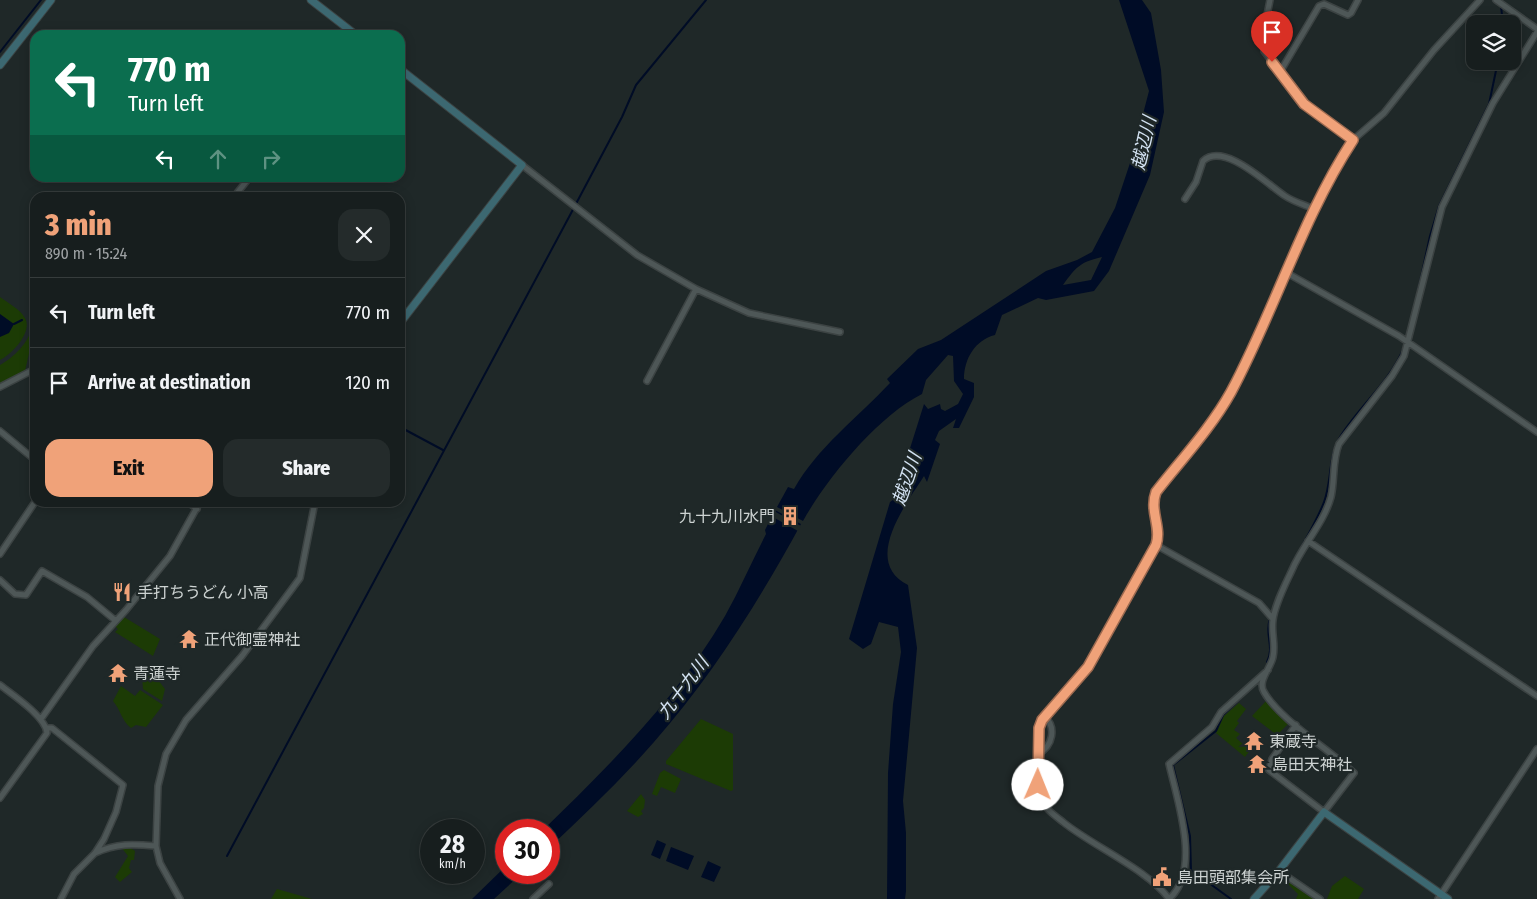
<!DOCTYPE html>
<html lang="en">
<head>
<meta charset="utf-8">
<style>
	body { margin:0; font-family:"Fira Sans Condensed","Noto Sans JP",sans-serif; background:#242b2b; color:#f1f3f6; height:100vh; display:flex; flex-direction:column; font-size:19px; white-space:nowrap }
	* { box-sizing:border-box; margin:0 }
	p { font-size:16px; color:#9ea2a4 }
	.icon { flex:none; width:28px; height:28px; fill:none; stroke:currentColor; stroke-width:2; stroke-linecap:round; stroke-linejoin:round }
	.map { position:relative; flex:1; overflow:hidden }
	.details { position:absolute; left:30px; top:192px; width:375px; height:315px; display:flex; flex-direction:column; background:#171e1e; border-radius:15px; box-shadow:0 2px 12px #0003,0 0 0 1px #363c3c }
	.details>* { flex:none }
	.banner { position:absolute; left:30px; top:30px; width:375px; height:152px; border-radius:15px; box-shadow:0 2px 12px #0003,0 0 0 1px #363c3c; background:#0b6e4f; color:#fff; overflow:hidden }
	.tools { position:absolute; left:1466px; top:15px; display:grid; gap:10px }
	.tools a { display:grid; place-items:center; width:55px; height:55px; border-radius:10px; background:#171e1e; box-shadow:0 2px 12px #0003,0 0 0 1px #363c3c; font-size:25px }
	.speed { position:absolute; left:420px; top:819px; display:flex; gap:10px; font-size:25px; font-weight:700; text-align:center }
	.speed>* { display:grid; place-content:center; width:65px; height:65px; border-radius:50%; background:#171e1e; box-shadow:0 2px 12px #0003,0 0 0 1px #363c3c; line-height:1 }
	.speed small { font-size:12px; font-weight:400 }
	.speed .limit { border:8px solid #d22; background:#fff; color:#111 }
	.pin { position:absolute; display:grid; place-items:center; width:42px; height:42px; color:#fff; margin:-51px -21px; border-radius:50% 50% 50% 0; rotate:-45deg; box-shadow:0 0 5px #0007 }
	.pin .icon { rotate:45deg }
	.me { position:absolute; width:55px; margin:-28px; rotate:1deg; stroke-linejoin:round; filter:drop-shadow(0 0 4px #0008) }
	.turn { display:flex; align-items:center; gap:18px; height:105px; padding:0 15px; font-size:22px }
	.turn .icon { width:65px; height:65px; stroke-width:2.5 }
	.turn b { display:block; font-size:35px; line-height:42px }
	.lanes { display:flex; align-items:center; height:48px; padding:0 15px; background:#0003; justify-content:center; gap:25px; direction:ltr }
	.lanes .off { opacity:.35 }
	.round { display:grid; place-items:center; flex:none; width:52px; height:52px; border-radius:15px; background:#242b2b }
	.summary { display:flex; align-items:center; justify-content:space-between; height:85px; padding:0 15px }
	h1 { font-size:30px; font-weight:800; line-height:38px; color:#f0a279 }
	.cta { display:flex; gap:10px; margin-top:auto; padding:10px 15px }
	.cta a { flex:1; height:58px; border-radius:15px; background:#f0a279; color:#111; font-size:20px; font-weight:800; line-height:58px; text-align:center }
	.cta a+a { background:#242b2b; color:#f1f3f6 }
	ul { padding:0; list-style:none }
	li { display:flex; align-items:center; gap:15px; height:70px; padding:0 15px; border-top:1px solid #363c3c }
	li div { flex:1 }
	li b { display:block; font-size:19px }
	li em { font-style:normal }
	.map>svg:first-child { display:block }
</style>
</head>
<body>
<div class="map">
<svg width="1537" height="899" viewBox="0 0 1537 899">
	<rect width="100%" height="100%" fill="#1f2828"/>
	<!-- green -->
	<path fill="#1c3b05" d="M0,297C8,303 20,309 25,318C33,332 12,354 0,360Z
		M35,306V339L30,349L25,371L0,384V365C14,357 29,343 32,326C33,319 32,314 35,306Z
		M124,617L160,639L153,656L115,632L118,629L115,626Z
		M148,667L165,689L162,701L143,689L142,676Z
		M121,686L135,696L140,690L163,705L146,727L136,725L131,728C121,720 121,710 113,701Z
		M1267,700L1289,723L1277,735L1252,716Z
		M1239,703L1246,709L1237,721L1239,723L1234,730L1240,734L1236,738L1250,750L1245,757L1216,733L1224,716Z
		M701,719L733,734V790L731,791L666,764V761Z
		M664,770L681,779L675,793L661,787L657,796L652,794L660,773Z
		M641,794L645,800L644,808L641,811L643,814L638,817L627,811Z
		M121,847H129L135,851L134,860H131L129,868L132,872L120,882L115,877L128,856Z
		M1345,876L1364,889L1358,899H1327L1332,886Z
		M1288,880L1305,888L1306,894L1316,899H1296L1298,894L1288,884Z
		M277,889L312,899H271Z"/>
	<!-- water -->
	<path fill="#000c26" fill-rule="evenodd" d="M1119,0H1142L1151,13L1161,70L1164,112L1150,175L1109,271L1094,291L1046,300L1038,298L1002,315L995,335C975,340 964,359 964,379L974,383V397L959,428H953L956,419L939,431L935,440L940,444L927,482L924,476C907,503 861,562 908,585L917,648L903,801L906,833V891L905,899H887L888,773L893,704L901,652L898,627L879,622L871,644L863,649L849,639L890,502L894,499L924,404L928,409L940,404L941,409L945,411L958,404L963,394L954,381L953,356L948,355L926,380L922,394C878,416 827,478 803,521L777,507L788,487L794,489C817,448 858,417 890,383L887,379L918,349L941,340L1046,271L1077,260L1092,252L1115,208L1131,160L1149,91ZM1102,257L1091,280L1063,285C1076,267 1080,262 1102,257Z
		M0,314L14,324L9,333L0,337Z
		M775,510L801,524C759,601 712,676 654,742C621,780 585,814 549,848V830H543C610,765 678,697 725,616C740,589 752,561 766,534L765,530Z
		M657,840L666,844L660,859L651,855Z
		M671,847L694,856L688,870L666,861Z
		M708,861L721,867L714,882L701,877Z
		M506,866V872L522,873L494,899H472Z"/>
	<!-- pier -->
	<path fill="#1f2828" d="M774,511L801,526L798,531L771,516Z"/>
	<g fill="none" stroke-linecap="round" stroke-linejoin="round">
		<!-- stream -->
		<path stroke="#000c26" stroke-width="2" d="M1501,6L1503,24
			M0,52L41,0
			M1418,291L1430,236L1439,206L1489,104L1498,61
			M31,312L35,303
			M14,324L22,320
			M400,427L443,450
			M1286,577C1297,552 1314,528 1324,502C1332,481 1328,457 1340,437C1360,405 1390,382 1404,347
			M1267,662C1275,647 1264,633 1270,619
			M227,856L569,217L622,117L636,85L706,0
			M1231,899L1191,870L1190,836L1173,765L1216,731L1223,715L1251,688"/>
		<!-- street casing -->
		<g stroke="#3c4343" stroke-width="8">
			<path id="street" d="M1270,0L1263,35L1264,51L1304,104L1353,140
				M1496,0L1537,29
				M1280,72L1319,6L1324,4L1348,15L1351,13L1358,0
				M522,165L637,255L696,289L749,313L840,332
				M233,198L249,178
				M1185,199L1196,182L1203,161C1224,141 1268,185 1285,196C1294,202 1305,205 1314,209
				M1287,273L1399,336L1537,432
				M647,381L696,289
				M0,387L35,369
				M0,431L35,460
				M188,502L197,509
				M1308,541L1537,696
				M1156,545L1259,603L1273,619
				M0,554L35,502
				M0,580L15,594L26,595L42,571L87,597L116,621
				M1268,670L1221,712L1212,727L1169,764C1177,800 1202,870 1169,899C1150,871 1091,845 1063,822C1054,815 1044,808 1040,797C1036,785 1037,771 1038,758C1039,745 1038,733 1042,720L1088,667L1156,545C1162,527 1149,511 1156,492L1220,411L1231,391L1336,165L1353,140L1384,113L1434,50L1480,0
				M0,685C13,695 46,717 47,733L0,798
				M41,719L93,646L126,610L170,556L200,502
				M1296,725L1272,759L1269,770L1324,812L1354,773C1329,749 1280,720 1264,692C1257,681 1271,668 1273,657C1276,644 1271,633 1273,620C1275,604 1285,585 1292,570C1302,546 1324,523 1331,497C1335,480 1332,461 1339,444L1392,376L1404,356L1442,207L1493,103L1537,32
				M47,728H52L123,785L116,812L104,839L95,853L74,874L61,899
				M1038,754C1053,746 1057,727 1044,716
				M95,853C117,843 133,844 156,846
				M1279,871L1320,899
				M180,899L160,863L156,846L158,786L166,754L186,720L242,656L300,578L315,502
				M533,899L549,884
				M1438,899L1537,749"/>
		</g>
		<!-- secondary casing -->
		<g stroke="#3c4343" stroke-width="9">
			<path id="secondary" d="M311,0L356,35
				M0,65L51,0
				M400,69L522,165L400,323
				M1254,899L1279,871L1324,812L1448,899"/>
		</g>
		<!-- street -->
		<use href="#street" stroke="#4e5757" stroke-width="5"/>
		<!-- secondary -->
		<use href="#secondary" stroke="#3c6871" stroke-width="7"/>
	</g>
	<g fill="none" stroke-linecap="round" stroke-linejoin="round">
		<!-- route casing -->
		<g stroke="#9c694f" stroke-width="12">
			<path id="route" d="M1038,785L1039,728L1042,720L1088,667L1156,545C1162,527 1149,511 1156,492C1181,460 1211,428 1231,392C1275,310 1302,218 1353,140L1304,104L1272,62"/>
		</g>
		<!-- route -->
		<use href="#route" stroke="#f0a279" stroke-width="9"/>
	</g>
	<!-- icons -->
	<defs>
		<g id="building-bare" transform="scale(1.5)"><path d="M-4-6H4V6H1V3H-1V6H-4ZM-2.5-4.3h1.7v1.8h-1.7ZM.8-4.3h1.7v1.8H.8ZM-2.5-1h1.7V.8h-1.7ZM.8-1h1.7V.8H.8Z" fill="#f0a279" stroke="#1f2828" stroke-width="2.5" paint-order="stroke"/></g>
		<g id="restaurant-bare" transform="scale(1.5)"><path d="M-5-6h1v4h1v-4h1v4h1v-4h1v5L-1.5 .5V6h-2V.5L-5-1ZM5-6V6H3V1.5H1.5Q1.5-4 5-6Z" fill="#f0a279" stroke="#1f2828" stroke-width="2.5" paint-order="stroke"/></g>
		<g id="temple-bare" transform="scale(1.5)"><path d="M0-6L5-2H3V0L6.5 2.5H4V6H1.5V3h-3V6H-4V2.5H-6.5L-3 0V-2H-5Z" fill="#f0a279" stroke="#1f2828" stroke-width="2.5" paint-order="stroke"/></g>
		<g id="civic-bare" transform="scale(1.5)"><path d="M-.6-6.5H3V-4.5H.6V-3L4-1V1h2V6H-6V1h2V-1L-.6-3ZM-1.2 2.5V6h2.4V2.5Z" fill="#f0a279" stroke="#1f2828" stroke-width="2.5" paint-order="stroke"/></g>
	</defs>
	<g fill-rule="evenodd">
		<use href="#building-bare" x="790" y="516"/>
		<use href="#restaurant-bare" x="122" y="592"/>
		<use href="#temple-bare" x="189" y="639"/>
		<use href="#temple-bare" x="118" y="673"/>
		<use href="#temple-bare" x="1254" y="741"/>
		<use href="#temple-bare" x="1257" y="764"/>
		<use href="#civic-bare" x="1162" y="877"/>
	</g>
	<g text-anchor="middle" stroke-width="4.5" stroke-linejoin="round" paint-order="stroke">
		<!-- poi labels -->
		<g font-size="16" fill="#cdd3d2" stroke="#1f2828" text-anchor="start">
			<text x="775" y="522" text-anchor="end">九十九川水門</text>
			<text x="137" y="598">手打ちうどん 小高</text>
			<text x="204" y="645">正代御霊神社</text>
			<text x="133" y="679">青蓮寺</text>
			<text x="1269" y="747">東蔵寺</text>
			<text x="1272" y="770">島田天神社</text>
			<text x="1177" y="883">島田頭部集会所</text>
		</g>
		<!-- water labels -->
		<g font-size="18" font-style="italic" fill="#d4e3f3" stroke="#1f2828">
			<text transform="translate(1144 143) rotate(-77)" y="6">越辺川</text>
			<text transform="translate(907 479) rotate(-71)" y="6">越辺川</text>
			<text transform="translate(683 688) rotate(-53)" y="6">九十九川</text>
		</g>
	</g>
</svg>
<div class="tools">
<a><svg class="icon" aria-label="layers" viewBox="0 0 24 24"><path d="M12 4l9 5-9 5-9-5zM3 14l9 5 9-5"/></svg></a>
</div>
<div class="speed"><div>28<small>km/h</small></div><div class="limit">30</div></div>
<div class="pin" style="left:1272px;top:62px;background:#d93025"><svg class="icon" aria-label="arrive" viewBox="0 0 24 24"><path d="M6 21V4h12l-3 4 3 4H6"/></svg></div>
<svg class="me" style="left:1038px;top:785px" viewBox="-20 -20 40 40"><circle r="19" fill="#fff"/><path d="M0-13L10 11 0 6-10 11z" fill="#f0a279"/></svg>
<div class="banner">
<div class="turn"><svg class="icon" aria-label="left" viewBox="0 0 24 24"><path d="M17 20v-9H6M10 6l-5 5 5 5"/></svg><div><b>770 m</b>Turn left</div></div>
<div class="lanes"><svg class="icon" aria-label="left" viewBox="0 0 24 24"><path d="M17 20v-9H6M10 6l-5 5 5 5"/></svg><svg class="icon off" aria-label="ahead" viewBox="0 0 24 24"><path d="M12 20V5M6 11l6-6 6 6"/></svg><svg class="icon off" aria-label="right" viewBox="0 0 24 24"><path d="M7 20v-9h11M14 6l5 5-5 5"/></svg></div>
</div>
<section class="details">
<div class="summary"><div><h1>3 min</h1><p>890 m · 15:24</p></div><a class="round"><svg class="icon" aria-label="close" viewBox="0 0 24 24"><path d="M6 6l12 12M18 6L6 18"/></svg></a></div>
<ul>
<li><svg class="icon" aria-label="left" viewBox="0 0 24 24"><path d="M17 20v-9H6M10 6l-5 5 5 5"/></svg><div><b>Turn left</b></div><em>770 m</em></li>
<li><svg class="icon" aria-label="arrive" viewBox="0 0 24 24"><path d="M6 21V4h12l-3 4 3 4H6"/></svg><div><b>Arrive at destination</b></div><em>120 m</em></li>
</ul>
<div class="cta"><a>Exit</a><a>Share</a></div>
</section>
</div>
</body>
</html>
